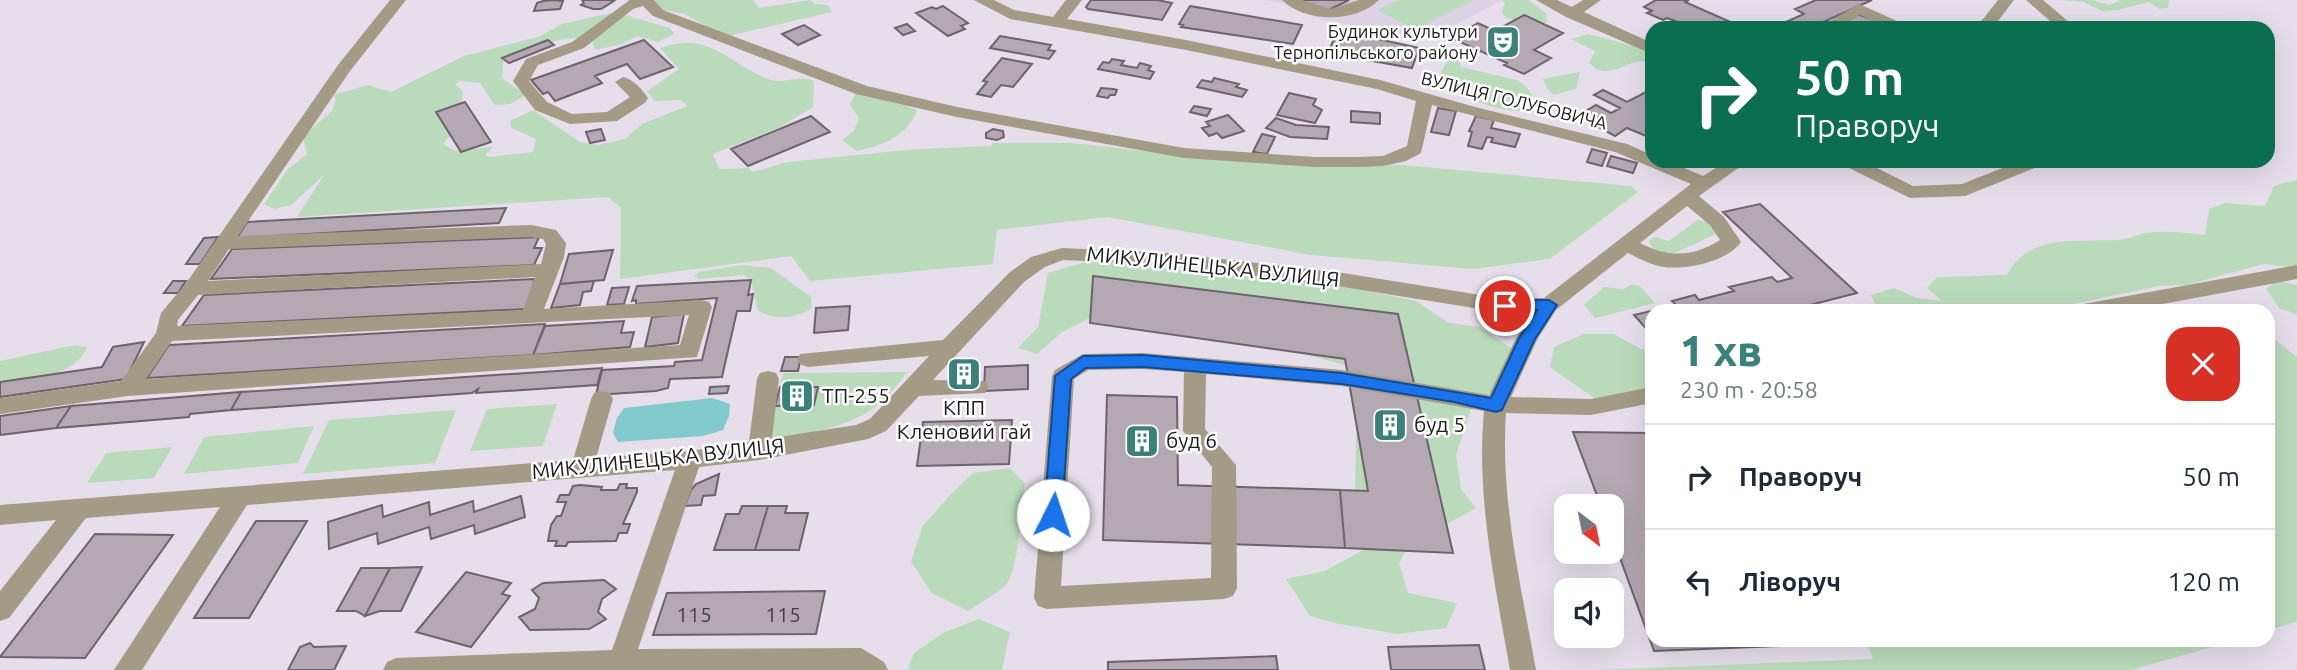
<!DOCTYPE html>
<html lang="uk">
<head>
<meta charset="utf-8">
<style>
	body { margin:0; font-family:Ubuntu,sans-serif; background:#f6f6f7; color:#1f2937; height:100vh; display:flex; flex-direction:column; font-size:26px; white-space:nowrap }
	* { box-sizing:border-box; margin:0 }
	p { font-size:23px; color:#747a83 }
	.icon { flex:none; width:38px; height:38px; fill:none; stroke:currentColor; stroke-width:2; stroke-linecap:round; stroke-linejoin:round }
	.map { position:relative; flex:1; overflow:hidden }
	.panel { position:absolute; left:1645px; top:304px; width:630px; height:343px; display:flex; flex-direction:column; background:#fff; border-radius:21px; box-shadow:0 7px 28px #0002 }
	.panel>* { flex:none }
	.banner { position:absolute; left:1645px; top:21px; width:630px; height:147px; border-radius:21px; box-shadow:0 7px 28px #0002; background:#0b6e4f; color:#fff; overflow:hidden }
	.needle { width:46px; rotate:148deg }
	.controls { position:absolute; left:1554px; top:494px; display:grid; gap:14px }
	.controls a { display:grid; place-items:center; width:70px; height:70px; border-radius:14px; background:#fff; box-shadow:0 7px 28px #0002; font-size:35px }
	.pin { position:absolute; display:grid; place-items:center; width:60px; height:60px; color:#fff; margin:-30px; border:4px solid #fff; border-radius:50%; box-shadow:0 2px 7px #0007 }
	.me { position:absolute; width:77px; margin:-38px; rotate:4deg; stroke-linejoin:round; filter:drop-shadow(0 0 5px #0008) }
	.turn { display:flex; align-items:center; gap:24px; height:147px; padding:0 35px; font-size:32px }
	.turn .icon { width:91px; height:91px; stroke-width:2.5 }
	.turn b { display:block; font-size:49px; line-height:60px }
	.round { display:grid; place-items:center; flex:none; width:74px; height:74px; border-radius:21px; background:#f6f6f7 }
	.summary { display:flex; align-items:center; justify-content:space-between; height:119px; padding:0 35px }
	h1 { font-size:42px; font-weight:800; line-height:52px; color:#3a817b }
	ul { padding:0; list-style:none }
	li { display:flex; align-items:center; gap:21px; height:105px; padding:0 35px; border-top:2px solid #e0e1e3 }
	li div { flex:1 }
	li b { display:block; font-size:26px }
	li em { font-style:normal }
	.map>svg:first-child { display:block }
</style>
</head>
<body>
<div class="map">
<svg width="2297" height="670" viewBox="0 0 2297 670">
	<rect width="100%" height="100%" fill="#e6deeb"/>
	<!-- built -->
	<path fill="#ddd2e5" d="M1264,0H1503L1427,39L1322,20L1284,4Z"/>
	<!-- green -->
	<path fill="#badbbb" d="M626,0H753L759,8L810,0L815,4L828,5L832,12L733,35L715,32L685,14L630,3Z
		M1399,0H1474L1415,30L1377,10Z
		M1501,0H1529L1546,13L1547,23L1528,24L1506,18L1502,12L1505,3Z
		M2060,0H2092L2110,5L2120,0H2169L2168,8L2159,9L2149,2L2118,10L2102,11L2084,2Z
		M615,12L670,28L674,34L658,42L638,36L622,44L595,50L591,38C560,36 531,47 503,58L502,78L526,95L510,104L495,105L480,83L461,81L455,84L463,91L459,125L443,144L455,151L493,147L485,155L489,157L533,152L536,139L511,128L510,121L533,110L580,142L598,145L625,139L642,124L687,106L681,100L654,101L647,91L679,69L660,48C711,30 728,64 771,80C785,84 800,74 814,81L813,107L780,127L713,154L719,169L749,168L753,172L788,162L917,149L991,146L992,143H1073L1224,160L1402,165L1631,186L1638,192L1550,259L1473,269L1311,255L1107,217L997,230L993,264L810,281L791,256L620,279L621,208L608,197L297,217L324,175L291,205L274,209L264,204L287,170L307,154L303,136L332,111L336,99L333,95L368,85L391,92L464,56L541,36L562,24Z
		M1589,34L1652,51V64C1630,52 1610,86 1589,63L1595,51L1571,39Z
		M1452,50L1456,51L1461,67L1517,80C1529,88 1533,94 1535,108C1516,115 1498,109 1479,102C1481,76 1455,81 1437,81Z
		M1580,72L1576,89L1554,95L1547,89L1543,79Z
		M856,92L886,98L917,110C908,136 882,146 857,151L842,140L854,131L859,118L850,105Z
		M2297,180V267L2295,268L2264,264L2187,285L2159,286L2040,311H1878L1871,295L1894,288L1917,298L1942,301L1927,288L1937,277L2007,275C2028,233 2079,242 2119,240C2128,239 2136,235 2145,233C2164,230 2186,233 2205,235L2209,209L2225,203L2265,206L2274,186Z
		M1697,220L1709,222L1718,233L1668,256C1660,252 1650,250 1649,240L1655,237L1669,241Z
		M1108,261L1152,268L1264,276L1334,284L1416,301L1449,323L1480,327L1517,352L1503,381L1471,409L1456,455L1461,489L1476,508L1410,544L1399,563L1408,593L1457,603L1446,628L1397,634L1339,624L1310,616L1286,579L1325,571L1367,548L1355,515L1356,435L1367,407L1353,367L1311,356L1277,341L1094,316L1062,332L1037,354L1018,348L1038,327L1048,273L1085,262Z
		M741,265L771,268L811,297L812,308C794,319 778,320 758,311L751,280L744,275L699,279L694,276L700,272Z
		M2277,281L2297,285V314L2280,309L2266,289Z
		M1632,284L1640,286L1655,303L1595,318L1584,305L1604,287L1624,289Z
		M1584,334H1614L1641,349L1652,350V390L1598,401L1550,367L1554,347Z
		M2268,334L2297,357V622L2268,630Z
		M75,345L87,347C74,379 30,377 0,383V361Z
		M907,372C879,412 855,423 808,433C797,436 783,441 771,439L775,406L814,405L818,388L780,387L783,373Z
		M557,404L543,446L470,451L487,409Z
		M456,410L435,463L303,474L329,420Z
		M314,426L298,463L184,474L204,437Z
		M172,447L154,478L87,483L106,453Z
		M1010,468L1025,483C1021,505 1019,572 1005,586C994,595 980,603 968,611L932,593L911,562L922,527L950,495L973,473Z
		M978,619L1010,632L1002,670H908L914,653L943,633Z
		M1865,640L2233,641L2131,670H1597L1873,659Z"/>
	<!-- water -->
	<path fill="#81c9ca" d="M712,398L730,404L729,416L723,430L703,436L618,442L613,433L617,418L624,408Z"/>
	<!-- building -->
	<path fill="#b4a8b2" stroke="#6e636c" stroke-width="2" d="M582,0H610L614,1L601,9H593L581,5L584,3Z
		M1091,0H1157L1172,3L1162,20L1088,9L1086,7Z
		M1299,0H1349L1323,13Z
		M1656,0H1689L1685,2L1744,28H1679L1670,24L1675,21L1667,18L1663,20L1647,13L1652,11L1644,7Z
		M1816,0H1872L1810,28H1788L1781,24L1804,14L1795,9Z
		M543,1L552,0L563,1L560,9L534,11L537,3Z
		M943,6L968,23L961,26L965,29L948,36L916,13L932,7L936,9Z
		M1190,6L1302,25L1293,44L1181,27L1183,25L1179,24Z
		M1854,13L1874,20L1864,28H1831Z
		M1524,15L1563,33L1534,50L1551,58L1524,74L1504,65L1507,63L1451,38L1478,23L1495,31Z
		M907,24L915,31L903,35L895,28Z
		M804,25L820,35L798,45L782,34Z
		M1336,34L1369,37L1419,48L1412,68L1328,53Z
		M1000,36L1051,45L1048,50L1055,51L1049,59L990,48Z
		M548,40L554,45L509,63L502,58Z
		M644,40L673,67L640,79L627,64L595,76L602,83L555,101L548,92L543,94L531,80Z
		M1002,58L1032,64L1013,87L1001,85L991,97L977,94L987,82L983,81Z
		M1112,59L1124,61L1121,65L1137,68L1140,63L1151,66L1148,70L1154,72L1150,79L1098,69L1103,62L1109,63Z
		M1214,78L1239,84L1236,87L1247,90L1242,97L1197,87L1202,80L1212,82Z
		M1101,88L1113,89L1117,90L1115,95H1110L1108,98L1097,96Z
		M1652,89L1651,138L1627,128L1615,136L1593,124L1601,119L1586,111L1596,105L1611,113L1620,108L1594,95L1603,90L1627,102Z
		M1289,93L1316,99L1313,105L1322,110L1315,123L1277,115Z
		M465,102L491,142L461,152L436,112Z
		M1194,106L1211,109L1207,116L1190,112Z
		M1438,108L1456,111L1449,135L1431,132Z
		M1351,111L1380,113V124L1351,122Z
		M1228,115L1244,131L1222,138L1217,133L1209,136L1202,128L1210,126L1206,122Z
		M811,116L830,132L748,166L731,149Z
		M1476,116L1494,120L1491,128L1520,134L1515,147L1491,142L1493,138L1487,137L1482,149L1468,146L1472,132L1469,131Z
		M1276,118L1296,125L1329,127L1327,139L1290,137L1266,128Z
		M601,129L605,140L590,143L586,132Z
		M993,129L1003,131L1004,137L997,140L986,138V133Z
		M1262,134L1275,137L1267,154L1253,152Z
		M1592,149L1607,153L1602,166L1587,162Z
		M1611,156L1637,163L1633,173L1607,166Z
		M1760,204L1857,293L1783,312H1652V335L1634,315L1676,305L1672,301L1695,295L1699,300L1734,291L1729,287L1772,277L1777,282L1792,278L1723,212Z
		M506,208L499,223L237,238L247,222Z
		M218,237L200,264H186L204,238Z
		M539,237L534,248H542L534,265L211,279L232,249Z
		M613,250L604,280L560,284L569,254Z
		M1093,276L1398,314L1453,553L1345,548L1340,490L1368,491L1345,359L1090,323Z
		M535,279L526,309L182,326L204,295Z
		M751,280L748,295L753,294L750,311H737L722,377L670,379L668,388L656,391L596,395L602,370L674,366L675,362L702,360L717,298L636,304V300L632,301L637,286Z
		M173,281H186L178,293H164Z
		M594,281L591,291L583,292L580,305L551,308L560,284Z
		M629,287L624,304L607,305L612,288Z
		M850,306L848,330L814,333L816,308Z
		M684,314L678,343L645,347L652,317Z
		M624,321L621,333L634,332L630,347L533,355L545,326Z
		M545,324L533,355L147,378L169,345Z
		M144,342L126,379L0,397V382L102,367L113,347Z
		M785,357H801L798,371H781Z
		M1028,365V389L984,391L985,367Z
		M602,368L597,385L476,393L478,389L472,393L231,410L241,392Z
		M974,368L973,380H953L954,369Z
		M729,386L727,393L709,394L710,387Z
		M780,387H818L814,405L775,406Z
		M241,392L231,410L190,414L189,417L56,428L71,406Z
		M1107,395L1177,397L1178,485L1340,490L1345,548L1103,540Z
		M71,406L56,428L0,435V416Z
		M1012,420L1009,464L917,466L923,422Z
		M1573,432L1648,433L1652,441V640H1926L1654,651L1612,536V506H1601Z
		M719,474L715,495L703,496L701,505L685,506L691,490L696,484Z
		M620,484H627L626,488H637V492L623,524H630L627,533H619L616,541L568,542L566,546H555L557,541H548L551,525L557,516H561L566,502H557L560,495H569L573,486L580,485L602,487L601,490H617Z
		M521,496L525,517L475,534L474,525L431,539L429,527L378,544L377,533L329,549L328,522L382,505L383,517L429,502L430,515L473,501L474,512Z
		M742,506H768L755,550H714L726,514H739Z
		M768,506H787L785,513H808L799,550H755Z
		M256,521H307L249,618H194Z
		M95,534L173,535L85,658L0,657Z
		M422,567L401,611H380L365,616L390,568Z
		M361,568H390L365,616L356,611H337Z
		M466,572L511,583L502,594L510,596L471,647L416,632Z
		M604,580L616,589L602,599L598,612L606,619L589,629L530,630L519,617L535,609L539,598L532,590L543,583Z
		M825,591L816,634L653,635L667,593Z
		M310,643L314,647L346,646L334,670H288L300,647Z
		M1479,645L1485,670H1391L1388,647Z
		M1276,656L1278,670H1108V662Z"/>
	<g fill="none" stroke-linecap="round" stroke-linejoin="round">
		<!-- minor -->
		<path fill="#a39b85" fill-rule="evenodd" d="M390,0H406L350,71L238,236L531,225L556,230L566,243L564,257L544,309L702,300L709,302L712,307L697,357L128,396L0,414V398L121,381L156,333L161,313L187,282L338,65ZM531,237L543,239L546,244L541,264L208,281L229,249ZM535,277L523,310L177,326L178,320L198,295ZM689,315L680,345L146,379L172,341Z
			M630,0H654L663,10L867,86L957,107L1184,148L1315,157H1358L1383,156L1407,146L1416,101L1377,89L1186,50L1010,19L974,0H994L1014,10L1053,17L1066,0H1082L1067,19L1186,40L1380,80L1475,107L1627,144L1652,155V161H1667L1703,176L1727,161H1748L1699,196L1724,217L1741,242C1727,262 1686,270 1664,267C1651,265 1640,259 1628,253L1556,310L1537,340L1511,397L1591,399L1652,387V403L1591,415L1506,413C1500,500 1521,585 1536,670H1510C1495,584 1476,498 1484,411L1342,386L1206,374L1205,429L1236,465L1237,588L1233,596L1224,599L1047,609L1038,606L1034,598L1052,376L1055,370L1083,354L1143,353L1342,370L1489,395L1516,338L1533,312L1505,313L1343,287L1171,265L1063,260L1045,267L1024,282L933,380L985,381L988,387L985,393L919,396L886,431L868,439L759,460L699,467L638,649L861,648L884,662L888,670H383L387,662L396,658L612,650L675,470L247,505L142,670H114L220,507L86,518L9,618L0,621V591L56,520L0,525V505L573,460L591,399L594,393L602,391L610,393L613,399L596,458L690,451L749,442L757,379L760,373L768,371L776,373L779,379L772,438L856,425L870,419L929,356L808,367L800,364L797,359L800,354L943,340L1010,272L1031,257L1062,248L1171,253L1343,273L1505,299L1544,298L1691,184L1615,152L1432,105L1421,153L1406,161L1383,166L1358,167H1315L1184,158L957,117L856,94L653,16L643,6L633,9L584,48L538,65L529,81L547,102L572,114L607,112L630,97L615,82L623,77C633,79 643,90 648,98L646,102L617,121L570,124L535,110L513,81L526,59L572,42ZM1687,206L1710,225L1720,240C1693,257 1668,258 1640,243ZM1143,369L1184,372L1183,431L1212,467L1211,578L1061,586L1074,379L1088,370Z
			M1282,0H1302L1330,9L1359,0H1379C1356,23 1305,23 1282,0Z
			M1536,0H1557L1572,7L1583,0H1601L1584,12L1652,43V54L1566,17Z
			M1998,0H2014L1995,25L1990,28H1971L1983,19Z
			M2026,0H2043L2076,28H2058Z
			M1859,4L1906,25L1908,28H1887L1860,15L1837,28H1818Z
			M1840,161H1863L1913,186L1962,184L2020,161H2045L2042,165L1965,196L1910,198L1843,165Z
			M2297,265V279L2119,312H2068L2071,307L2078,305Z"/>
	</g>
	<!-- route -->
	<path fill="#1a73e8" stroke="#114b97" stroke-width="2" d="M1505,300H1549L1557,305L1535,339L1502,410L1496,412L1454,402L1342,384L1143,367L1086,368L1071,379L1062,515L1059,520L1053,522L1047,520L1044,515L1055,376L1083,356L1143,355L1342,373L1491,398L1519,338L1537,310L1499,309L1497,306Z"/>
	<!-- icons -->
	<defs>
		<g id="theatre-square" transform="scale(1.75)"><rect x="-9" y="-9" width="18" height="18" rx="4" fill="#3a817b" stroke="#fff"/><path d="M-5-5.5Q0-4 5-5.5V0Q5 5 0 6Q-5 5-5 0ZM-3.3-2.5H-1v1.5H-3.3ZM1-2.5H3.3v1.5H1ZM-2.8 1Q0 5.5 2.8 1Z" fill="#fff"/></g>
		<g id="building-square" transform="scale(1.75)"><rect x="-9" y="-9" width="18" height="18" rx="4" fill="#3a817b" stroke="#fff"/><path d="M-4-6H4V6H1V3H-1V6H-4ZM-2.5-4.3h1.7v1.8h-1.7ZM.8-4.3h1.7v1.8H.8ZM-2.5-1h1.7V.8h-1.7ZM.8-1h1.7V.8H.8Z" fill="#fff"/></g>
	</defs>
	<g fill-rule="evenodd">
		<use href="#theatre-square" x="1503" y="42"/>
		<use href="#building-square" x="964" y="374"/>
		<use href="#building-square" x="797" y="396"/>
		<use href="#building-square" x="1390" y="425"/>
		<use href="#building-square" x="1142" y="441"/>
	</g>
	<g text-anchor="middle" stroke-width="5" stroke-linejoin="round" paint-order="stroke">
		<!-- far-poi labels -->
		<g font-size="18" fill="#1e1b1f" stroke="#fff" text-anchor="end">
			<text x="1478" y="38">Будинок культури<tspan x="1478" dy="21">Тернопільського району</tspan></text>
		</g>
		<!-- far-street labels -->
		<g font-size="18" fill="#1e1b1f" stroke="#fff">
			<text transform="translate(1514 101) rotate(14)" y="6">ВУЛИЦЯ ГОЛУБОВИЧА</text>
		</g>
		<!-- street labels -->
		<g font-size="21" fill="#1e1b1f" stroke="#fff">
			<text transform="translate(1213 267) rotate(6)" y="7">МИКУЛИНЕЦЬКА ВУЛИЦЯ</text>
			<text transform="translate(658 459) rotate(-6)" y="7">МИКУЛИНЕЦЬКА ВУЛИЦЯ</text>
		</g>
		<!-- poi labels -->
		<g font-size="21" fill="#1e1b1f" stroke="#fff" text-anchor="start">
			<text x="822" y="403">ТП-255</text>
			<text x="964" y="415" text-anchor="middle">КПП<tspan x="964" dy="24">Кленовий гай</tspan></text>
			<text x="1414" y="432">буд 5</text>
			<text x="1166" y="448">буд 6</text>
		</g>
		<!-- near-number labels -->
		<g font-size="21" fill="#443e44">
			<text x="694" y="622">115</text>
			<text x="783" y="622">115</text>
		</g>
	</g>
</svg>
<div class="controls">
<a><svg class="needle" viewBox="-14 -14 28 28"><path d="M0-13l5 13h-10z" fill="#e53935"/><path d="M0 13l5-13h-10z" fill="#747a83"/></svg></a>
<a><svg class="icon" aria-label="sound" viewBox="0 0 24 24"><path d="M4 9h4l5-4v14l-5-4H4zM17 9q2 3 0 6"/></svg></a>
</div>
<div class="pin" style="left:1505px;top:306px;background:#d93025"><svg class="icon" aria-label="arrive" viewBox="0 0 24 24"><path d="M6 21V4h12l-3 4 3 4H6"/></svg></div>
<svg class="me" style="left:1053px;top:515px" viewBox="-20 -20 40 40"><circle r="19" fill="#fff"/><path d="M0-13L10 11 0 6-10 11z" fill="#1a73e8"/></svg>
<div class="banner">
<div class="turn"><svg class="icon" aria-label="right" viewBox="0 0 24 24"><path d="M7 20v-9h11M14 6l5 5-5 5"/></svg><div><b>50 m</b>Праворуч</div></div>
</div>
<section class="panel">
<div class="summary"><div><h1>1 хв</h1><p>230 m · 20:58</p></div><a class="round" style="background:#d93025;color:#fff"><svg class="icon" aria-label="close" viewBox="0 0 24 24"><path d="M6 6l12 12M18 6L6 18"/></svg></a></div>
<ul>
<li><svg class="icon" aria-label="right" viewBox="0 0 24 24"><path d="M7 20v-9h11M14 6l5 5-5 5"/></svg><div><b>Праворуч</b></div><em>50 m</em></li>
<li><svg class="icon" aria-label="left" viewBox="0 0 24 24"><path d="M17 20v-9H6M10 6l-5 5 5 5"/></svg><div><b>Ліворуч</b></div><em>120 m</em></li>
</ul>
</section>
</div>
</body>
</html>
